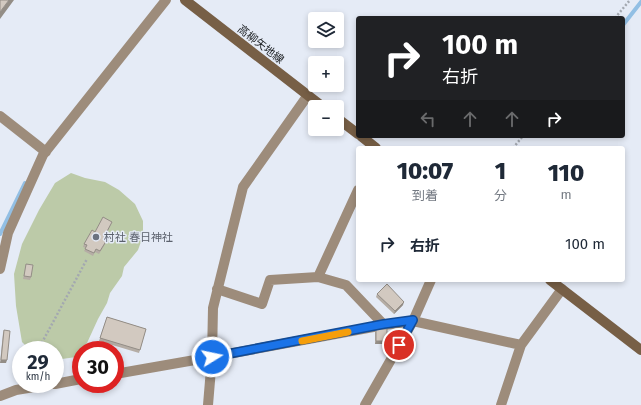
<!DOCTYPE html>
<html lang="ja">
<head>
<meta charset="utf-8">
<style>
	body { margin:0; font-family:"Fira Sans","Noto Sans JP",sans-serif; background:#f2f2f3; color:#1f2937; height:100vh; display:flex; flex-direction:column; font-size:15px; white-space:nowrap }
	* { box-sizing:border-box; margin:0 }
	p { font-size:13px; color:#747a83 }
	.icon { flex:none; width:22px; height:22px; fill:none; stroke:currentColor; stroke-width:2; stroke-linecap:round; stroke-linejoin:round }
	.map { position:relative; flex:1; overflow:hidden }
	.panel { position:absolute; left:356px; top:146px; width:269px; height:136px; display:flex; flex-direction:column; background:#fff; border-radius:4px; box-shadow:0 2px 6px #0003 }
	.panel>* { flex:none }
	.hud { position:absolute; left:356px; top:16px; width:269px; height:122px; border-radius:4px; box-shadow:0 2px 6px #0003; background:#202124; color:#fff; overflow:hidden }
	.buttons { position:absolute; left:308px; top:12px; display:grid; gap:8px }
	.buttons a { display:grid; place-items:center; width:36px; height:36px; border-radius:4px; background:#fff; box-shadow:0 2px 6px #0003; font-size:20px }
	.speed { position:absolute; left:12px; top:341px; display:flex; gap:8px; font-size:20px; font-weight:700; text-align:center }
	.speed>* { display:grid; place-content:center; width:52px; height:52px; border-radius:50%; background:#fff; box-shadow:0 2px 6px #0003; line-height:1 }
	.speed small { font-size:10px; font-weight:400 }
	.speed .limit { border:6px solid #d22; background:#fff; color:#111 }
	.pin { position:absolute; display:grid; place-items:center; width:34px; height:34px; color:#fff; margin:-17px; border:2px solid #fff; border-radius:50%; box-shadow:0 1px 4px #0007 }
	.me { position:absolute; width:44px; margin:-22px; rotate:80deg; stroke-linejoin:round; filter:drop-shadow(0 0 3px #0008) }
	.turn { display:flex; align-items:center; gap:14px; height:84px; padding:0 20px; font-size:18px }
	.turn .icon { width:52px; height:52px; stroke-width:2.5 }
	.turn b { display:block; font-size:28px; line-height:34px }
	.lanes { display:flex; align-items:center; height:38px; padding:0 20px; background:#0003; justify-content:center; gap:20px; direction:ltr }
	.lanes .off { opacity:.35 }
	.eta { display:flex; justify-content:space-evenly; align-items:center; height:68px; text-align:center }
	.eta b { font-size:24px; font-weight:800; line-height:28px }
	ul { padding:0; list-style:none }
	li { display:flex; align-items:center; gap:12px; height:60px; padding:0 20px }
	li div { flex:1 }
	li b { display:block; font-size:15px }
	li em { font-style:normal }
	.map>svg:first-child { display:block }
</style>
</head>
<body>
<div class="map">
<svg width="641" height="405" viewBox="0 0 641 405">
	<rect width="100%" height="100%" fill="#e5ebf6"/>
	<!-- green -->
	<path fill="#bccaa8" d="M71,173L85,178L105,182L119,190L135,204L143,221V236L138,250L124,267L122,276L110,293L107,303L98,319L87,343L76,357L55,360V350H30L22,342L16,306L14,274L22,244L39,210L55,183Z"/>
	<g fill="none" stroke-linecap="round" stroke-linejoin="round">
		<!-- stream -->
		<path stroke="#92bfe4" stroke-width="4" d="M623,25L641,2
			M0,234L25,183"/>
		<!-- path -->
		<path stroke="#a3a8b0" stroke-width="2.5" stroke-dasharray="2 2" stroke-linecap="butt" d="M615,18L630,0
			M513,148L523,136
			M38,350L87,259"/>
		<!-- street -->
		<path stroke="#9d8c7b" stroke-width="10" d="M0,116L46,152
			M0,269L8,233L43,155L166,0
			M318,277L358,190
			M217,289L262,304L270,280L318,277L346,285L384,325
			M115,374L212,357L384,325L413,321L521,345L562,289
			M55,384L81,379
			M0,396L16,390L52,384
			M208,405L212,357L213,308L243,187L308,95
			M365,405L413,321L431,280
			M501,405L521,345"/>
		<!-- secondary -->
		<path stroke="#775f46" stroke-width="10" d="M185,0L323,107
			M337,118L358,134
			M361,136L376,148
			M550,280L641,350"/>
	</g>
	<!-- wall -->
	<path fill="#b5ada5" d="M112,222L105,237L107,241L99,254L95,252L93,256L84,251L86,248L83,247L84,244L95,232Z
		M26,264L31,277L30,280L23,279Z
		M377,294L403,305L394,314L376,297Z
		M107,317L146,329L139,353L99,341Z
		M376,329L387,341L386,344H375V332Z
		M4,330L6,363H0L3,333Z"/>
	<!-- shaded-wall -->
	<path fill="#938d86" d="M9,0H14L0,19V12Z
		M404,302L403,305L394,314L395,311Z
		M376,341H387L386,344H375Z
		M1,360H7L6,363H0Z"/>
	<!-- building -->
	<path fill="#d2c9c0" stroke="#938d86" d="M0,0H9L0,12Z
		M103,217L112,222L104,237L108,238L100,251L96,249L94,253L85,249L87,245L84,244L92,230L95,232Z
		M26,264L33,265L31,277L24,276Z
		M387,284L404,302L395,311L377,294Z
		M107,317L146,329L140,350L100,338Z
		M376,329H387V341H376Z
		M4,330L10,331L7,360H1Z"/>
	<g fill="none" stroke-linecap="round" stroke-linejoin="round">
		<!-- route casing -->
		<g stroke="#114b97" stroke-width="10">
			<path id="route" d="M212,357L384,324L413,320L399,345"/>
		</g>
		<!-- route -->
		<use href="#route" stroke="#1a73e8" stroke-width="7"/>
		<!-- slow -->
		<path stroke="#f59e0b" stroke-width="7" d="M302,341L348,332"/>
	</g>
	<!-- markers -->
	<circle fill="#6b7280" stroke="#e5ebf6" stroke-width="1.5" cx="96" cy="237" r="4"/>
	<g text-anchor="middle" stroke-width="3" stroke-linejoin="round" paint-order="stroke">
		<!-- street labels -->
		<g font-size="11" fill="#181b1e" stroke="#e5ebf6">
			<text transform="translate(261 44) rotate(38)" y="4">高柳矢地線</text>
		</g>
		<!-- worship labels -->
		<g font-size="11" fill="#5b616d" stroke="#e5ebf6" text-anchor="start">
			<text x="104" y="241">村社 春日神社</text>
		</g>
	</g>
</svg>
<div class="buttons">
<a><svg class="icon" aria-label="layers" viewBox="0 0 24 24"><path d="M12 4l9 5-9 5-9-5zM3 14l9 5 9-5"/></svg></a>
<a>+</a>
<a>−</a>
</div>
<div class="speed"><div>29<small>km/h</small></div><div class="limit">30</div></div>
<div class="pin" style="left:399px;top:345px;background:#d93025"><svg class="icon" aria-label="arrive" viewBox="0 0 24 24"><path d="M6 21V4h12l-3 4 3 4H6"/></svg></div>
<svg class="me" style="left:212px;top:357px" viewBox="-20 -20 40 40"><circle r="17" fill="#1a73e8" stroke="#fff" stroke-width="3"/><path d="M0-11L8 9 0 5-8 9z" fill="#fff"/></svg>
<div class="hud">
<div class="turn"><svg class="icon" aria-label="right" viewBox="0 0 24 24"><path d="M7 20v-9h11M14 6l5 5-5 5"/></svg><div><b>100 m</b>右折</div></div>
<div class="lanes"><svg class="icon off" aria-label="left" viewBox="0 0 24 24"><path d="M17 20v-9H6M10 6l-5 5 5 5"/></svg><svg class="icon off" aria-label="ahead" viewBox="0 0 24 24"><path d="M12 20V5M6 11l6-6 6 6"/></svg><svg class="icon off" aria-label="ahead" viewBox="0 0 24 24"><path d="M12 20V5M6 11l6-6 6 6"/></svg><svg class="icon" aria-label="right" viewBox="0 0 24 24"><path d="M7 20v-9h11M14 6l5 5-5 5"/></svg></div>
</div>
<section class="panel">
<div class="eta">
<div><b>10:07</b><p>到着</p></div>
<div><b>1</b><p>分</p></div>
<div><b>110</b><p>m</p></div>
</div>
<ul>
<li><svg class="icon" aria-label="right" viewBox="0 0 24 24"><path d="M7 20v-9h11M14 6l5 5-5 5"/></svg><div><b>右折</b></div><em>100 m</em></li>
</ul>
</section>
</div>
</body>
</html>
